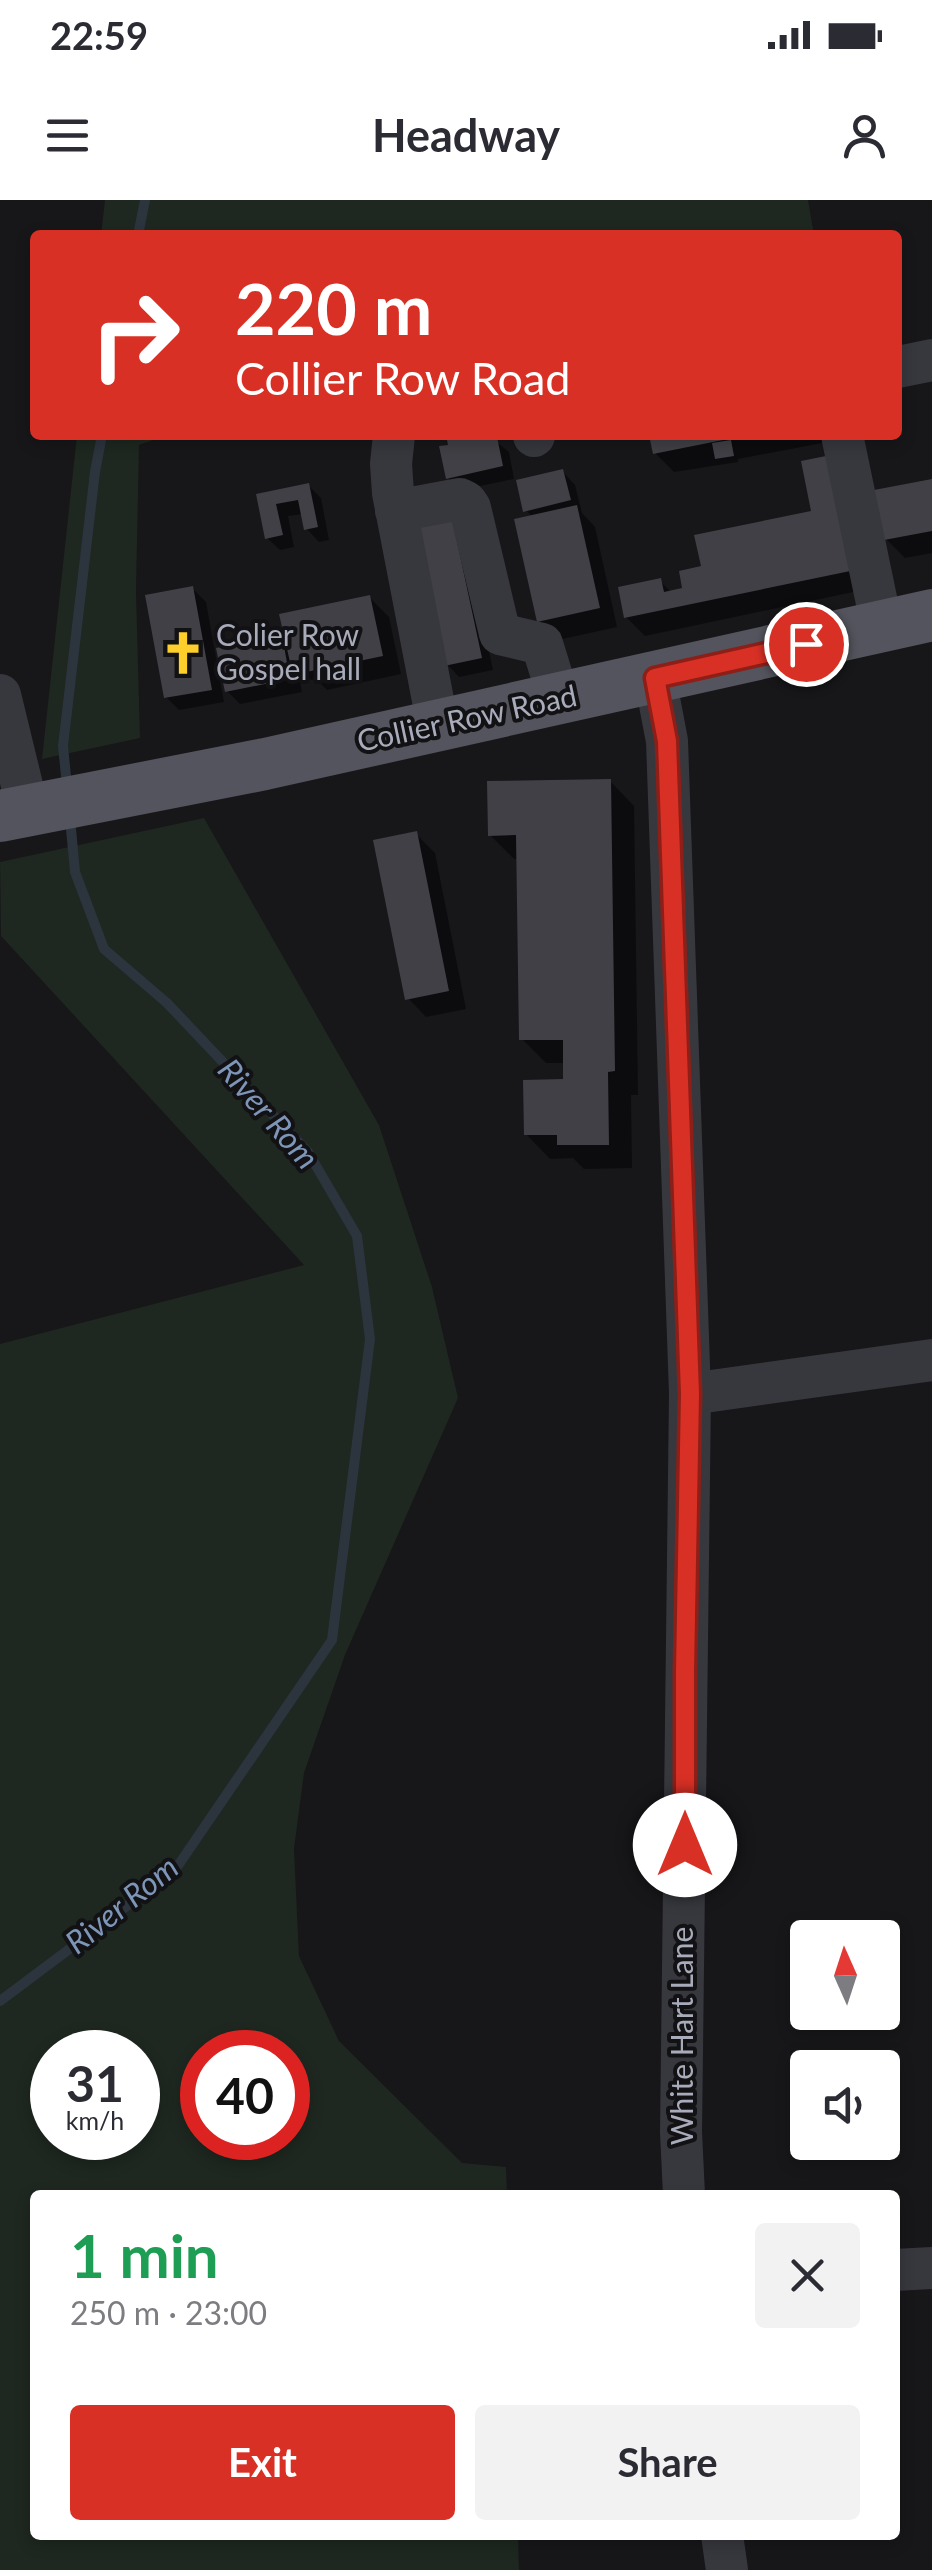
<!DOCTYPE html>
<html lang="en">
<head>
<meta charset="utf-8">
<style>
	body { margin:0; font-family:Lato,sans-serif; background:#f2f2f3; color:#2b2b33; height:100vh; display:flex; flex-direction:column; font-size:38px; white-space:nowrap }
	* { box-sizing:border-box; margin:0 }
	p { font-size:32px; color:#7c7c81 }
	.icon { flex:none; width:55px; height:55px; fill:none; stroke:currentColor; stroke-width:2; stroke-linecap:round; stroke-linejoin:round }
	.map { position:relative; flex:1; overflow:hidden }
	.details { position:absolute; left:30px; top:1990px; width:870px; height:350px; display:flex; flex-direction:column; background:#fff; border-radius:10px; box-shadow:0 5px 15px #0003 }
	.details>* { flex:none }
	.hud { position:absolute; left:30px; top:30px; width:872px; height:210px; border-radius:10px; box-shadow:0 5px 15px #0003; background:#d93025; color:#fff; overflow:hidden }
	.needle { width:65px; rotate:357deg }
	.buttons { position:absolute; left:790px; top:1720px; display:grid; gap:20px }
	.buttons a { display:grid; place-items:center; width:110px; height:110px; border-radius:10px; background:#fff; box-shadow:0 5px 15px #0003; font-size:50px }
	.speed { position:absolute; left:30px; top:1830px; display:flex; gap:20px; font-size:50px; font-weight:700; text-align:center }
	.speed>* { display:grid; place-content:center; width:130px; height:130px; border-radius:50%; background:#fff; box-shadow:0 5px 15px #0003; line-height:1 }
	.speed small { font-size:25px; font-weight:400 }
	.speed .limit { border:15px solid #d22; background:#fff; color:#111 }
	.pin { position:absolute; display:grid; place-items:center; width:85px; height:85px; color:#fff; margin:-42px; border:5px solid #fff; border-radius:50%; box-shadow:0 2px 10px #0007 }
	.me { position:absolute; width:110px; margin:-55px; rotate:0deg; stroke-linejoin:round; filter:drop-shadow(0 0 8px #0008) }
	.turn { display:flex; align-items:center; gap:35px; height:210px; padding:0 40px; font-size:45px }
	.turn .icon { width:130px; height:130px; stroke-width:2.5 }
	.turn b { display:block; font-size:70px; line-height:85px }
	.round { display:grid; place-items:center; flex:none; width:105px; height:105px; border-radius:10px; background:#f2f2f3 }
	.overview { display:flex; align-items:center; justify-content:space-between; height:170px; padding:0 40px }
	h1 { font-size:60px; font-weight:700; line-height:75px; color:#1e9e55 }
	.cta { display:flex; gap:20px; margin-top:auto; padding:20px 40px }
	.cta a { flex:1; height:115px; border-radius:10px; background:#d93025; color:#fff; font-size:40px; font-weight:700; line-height:115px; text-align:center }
	.cta a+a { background:#f2f2f3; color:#2b2b33 }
	.status { display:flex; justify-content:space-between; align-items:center; height:70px; padding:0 50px; background:#fff; direction:ltr }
	.status svg { height:28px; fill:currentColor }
	header { display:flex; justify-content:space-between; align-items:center; height:130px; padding:0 40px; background:#fff; font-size:45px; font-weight:700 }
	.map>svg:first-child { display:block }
</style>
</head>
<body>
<div class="status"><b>22:59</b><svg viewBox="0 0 49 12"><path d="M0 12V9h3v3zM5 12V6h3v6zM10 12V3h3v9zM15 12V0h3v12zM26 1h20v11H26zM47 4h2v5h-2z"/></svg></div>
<header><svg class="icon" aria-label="menu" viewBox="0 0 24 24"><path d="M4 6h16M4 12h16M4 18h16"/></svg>Headway<svg class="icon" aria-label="person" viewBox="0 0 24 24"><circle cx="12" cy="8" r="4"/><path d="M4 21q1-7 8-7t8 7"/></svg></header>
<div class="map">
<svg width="932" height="2370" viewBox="0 0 932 2370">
	<rect width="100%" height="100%" fill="#171619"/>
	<!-- green -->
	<path fill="#1e2720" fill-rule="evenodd" d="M105,0H808L814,35H101Z
		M77,235H167L139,245L136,391L140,538L42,559Z
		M204,618L379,925L432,1087L458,1198L345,1455L304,1573L294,1649L299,1756L339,1841L462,1963L506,1967L507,1995H35V2335H518L519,2370H0V1144L304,1065L1,736L0,662ZM52,1852H138V1938H52ZM202,1852H288V1938H202Z"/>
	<!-- shadow -->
	<path fill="#0007" d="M449,235H493L494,240L509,252L514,279L461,290L448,278L451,247Z
		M652,235H842L843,239L738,259V262L674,272L655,253Z
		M563,272L575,285L582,313L595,327L617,427L558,440L539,421L532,317L526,310Z
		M932,281V353L905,358L886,339Z
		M308,285L321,298L329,340L319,342L307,329L303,314L288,316L294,347L280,350L267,338L258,296Z
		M814,313L877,387L645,436L626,417L660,381L672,393L685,390L704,368Z
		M464,334L493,470L459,477L447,464Z
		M193,389L206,402L224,502L179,510L166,497Z
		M370,398L389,417L401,474L327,490L316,479L311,480L297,466L302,492L240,504L227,491L281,437L288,445Z
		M610,581L634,606L638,895H631L632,968L584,969L573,958L550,959L526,934L566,882L565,863H546L522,839L519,659H514L490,635Z
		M416,634L435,653L466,809L426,817L408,798Z"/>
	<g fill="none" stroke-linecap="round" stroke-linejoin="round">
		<!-- stream -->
		<path stroke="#2c343e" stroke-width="10" d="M138,35L145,0
			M67,586L63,546L95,272L102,235
			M0,1801L175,1670L332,1440L370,1139L357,1036L308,952L167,803L104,749L75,672L70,618"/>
	</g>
	<!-- building -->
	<path fill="#414046" d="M446,235H484L485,240L497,237L503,266L446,279L439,246L448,245Z
		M649,235H737L738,237L653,254Z
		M731,240L734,256L715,259L712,243Z
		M836,254L860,369L624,418L618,387L661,378L664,392L682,388L679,371L701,366L694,335L811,311L801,261Z
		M563,269L571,300L523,312L516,280Z
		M932,279V331L884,340L874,290Z
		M309,283L318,327L304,330L298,300L276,304L283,335L265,339L256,294Z
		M577,305L600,408L537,422L514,319Z
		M452,318L482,458L444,466L415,326Z
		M193,386L212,490L164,498L145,395Z
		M370,395L383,456L306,472L304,459L290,462L279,414Z
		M282,435L290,479L225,492L216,448Z
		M611,579L615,871L608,872L609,945H557V935H524L523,880L563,879V840H519L516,635L488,636L487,581Z
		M417,631L449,791L405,800L373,640Z"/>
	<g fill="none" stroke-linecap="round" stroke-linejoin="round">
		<!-- minor -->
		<path stroke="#37383e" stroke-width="42" d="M898,167L932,160
			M394,235L391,264L393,293L438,526
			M534,235V236
			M842,235L882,427
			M396,311L460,299L466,302L470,308L500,434L542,444L559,499
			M655,478L667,541L690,1194L681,1932L684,1995
			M0,495L28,610
			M690,1194L932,1160
			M895,2070L932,2068
			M722,2335L727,2370"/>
		<!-- major -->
		<path stroke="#53545d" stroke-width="52" d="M0,616L265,564L932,415"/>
	</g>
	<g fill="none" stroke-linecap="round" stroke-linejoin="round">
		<!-- route casing -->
		<g stroke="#8d1f18" stroke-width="25">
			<path id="route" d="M685,1645V1471L690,1194L667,541L655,478L806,444"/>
		</g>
		<!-- route -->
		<use href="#route" stroke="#d93025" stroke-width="18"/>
	</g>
	<!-- icons -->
	<defs>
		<g id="church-bare" transform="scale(3.45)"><path d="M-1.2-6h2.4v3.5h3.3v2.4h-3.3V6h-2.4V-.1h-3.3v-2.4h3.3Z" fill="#fecf2a" stroke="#121114" stroke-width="2.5" paint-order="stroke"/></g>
	</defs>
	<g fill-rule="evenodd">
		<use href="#church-bare" x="183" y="453"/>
	</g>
	<g text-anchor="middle" stroke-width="8" stroke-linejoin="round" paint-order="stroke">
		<!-- poi labels -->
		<g font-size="30" fill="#a8abba" stroke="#121114" text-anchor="start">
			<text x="216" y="446">Colier Row<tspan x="216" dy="34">Gospel hall</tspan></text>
		</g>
		<!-- street labels -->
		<g font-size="30" fill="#a8abba" stroke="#121114">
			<text transform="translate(467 519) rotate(-12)" y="10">Collier Row Road</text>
			<text transform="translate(683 1836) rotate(-90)" y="10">White Hart Lane</text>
		</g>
		<!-- water labels -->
		<g font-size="32" font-style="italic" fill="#7d95b7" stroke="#121114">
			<text transform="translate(268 914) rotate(49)" y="11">River Rom</text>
			<text transform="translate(122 1705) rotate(-39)" y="11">River Rom</text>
		</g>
	</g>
</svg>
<div class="buttons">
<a><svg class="needle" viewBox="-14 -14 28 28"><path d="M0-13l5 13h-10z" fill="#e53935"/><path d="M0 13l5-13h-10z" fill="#7c7c81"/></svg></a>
<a><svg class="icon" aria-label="sound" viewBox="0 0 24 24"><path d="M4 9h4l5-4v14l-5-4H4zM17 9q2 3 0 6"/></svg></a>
</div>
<div class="speed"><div>31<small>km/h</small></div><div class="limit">40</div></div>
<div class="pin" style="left:806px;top:444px;background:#d93025"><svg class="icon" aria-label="arrive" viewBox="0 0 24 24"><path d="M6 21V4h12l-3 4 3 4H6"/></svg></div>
<svg class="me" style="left:685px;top:1645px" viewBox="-20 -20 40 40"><circle r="19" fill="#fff"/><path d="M0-13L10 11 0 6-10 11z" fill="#d93025"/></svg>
<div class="hud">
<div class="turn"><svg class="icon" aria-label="right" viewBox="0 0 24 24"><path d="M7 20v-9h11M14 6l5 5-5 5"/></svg><div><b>220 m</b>Collier Row Road</div></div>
</div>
<section class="details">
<div class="overview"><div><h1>1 min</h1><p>250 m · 23:00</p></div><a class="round"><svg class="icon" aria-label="close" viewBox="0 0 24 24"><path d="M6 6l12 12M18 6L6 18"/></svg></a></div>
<div class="cta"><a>Exit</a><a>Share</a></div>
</section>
</div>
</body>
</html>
